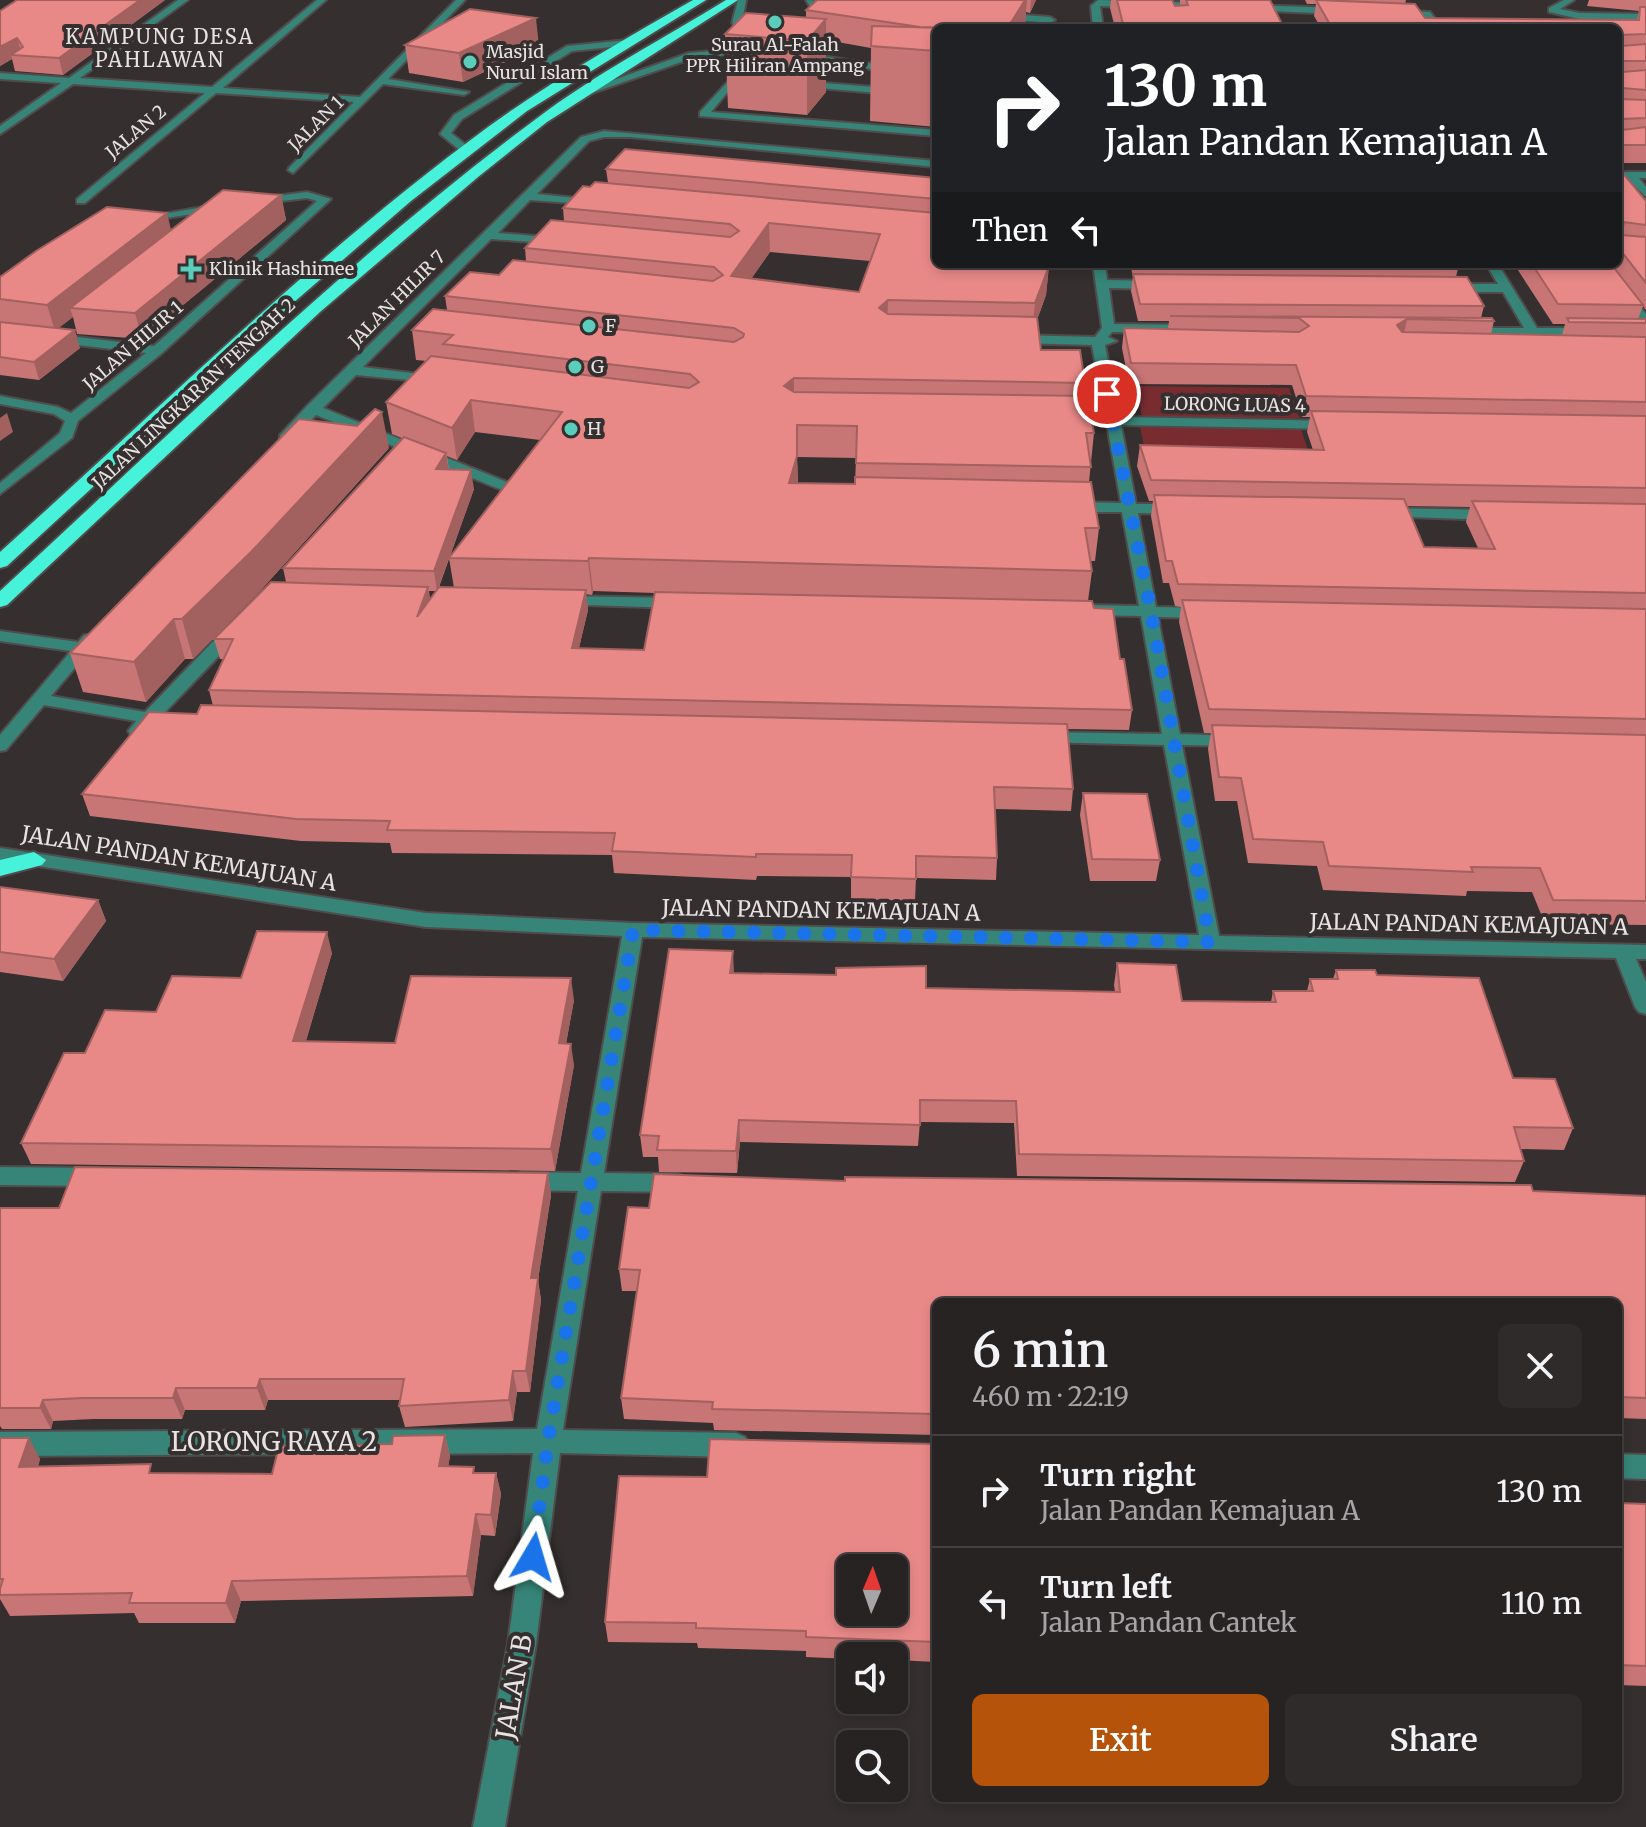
<!DOCTYPE html>
<html lang="en">
<head>
<meta charset="utf-8">
<style>
	body { margin:0; font-family:Merriweather,serif; background:#302b2b; color:#f1f3f6; height:100vh; display:flex; flex-direction:column; font-size:30px; white-space:nowrap }
	* { box-sizing:border-box; margin:0 }
	p { font-size:26px; color:#a5a4a6 }
	.icon { flex:none; width:44px; height:44px; fill:none; stroke:currentColor; stroke-width:2; stroke-linecap:round; stroke-linejoin:round }
	.map { position:relative; flex:1; overflow:hidden }
	.panel { position:absolute; left:932px; top:1298px; width:690px; height:504px; display:flex; flex-direction:column; background:#282323; border-radius:12px; box-shadow:0 4px 12px #0003,0 0 0 2px #444041 }
	.panel>* { flex:none }
	.guide { position:absolute; left:932px; top:24px; width:690px; height:244px; border-radius:12px; box-shadow:0 4px 12px #0003,0 0 0 2px #444041; background:#202124; color:#fff; overflow:hidden }
	.needle { width:52px; rotate:2deg }
	.controls { position:absolute; left:836px; top:1554px; display:grid; gap:16px }
	.controls a { display:grid; place-items:center; width:72px; height:72px; border-radius:12px; background:#282323; box-shadow:0 4px 12px #0003,0 0 0 2px #444041; font-size:40px }
	.pin { position:absolute; display:grid; place-items:center; width:68px; height:68px; color:#fff; margin:-34px; border:4px solid #fff; border-radius:50%; box-shadow:0 2px 8px #0007 }
	.me { position:absolute; width:88px; margin:-44px; rotate:7deg; stroke-linejoin:round; filter:drop-shadow(0 0 6px #0008) }
	.turn { display:flex; align-items:center; gap:28px; height:168px; padding:0 40px; font-size:36px }
	.turn .icon { width:104px; height:104px; stroke-width:2.5 }
	.turn b { display:block; font-size:56px; line-height:68px }
	.then { display:flex; align-items:center; height:76px; padding:0 40px; background:#0003; gap:16px; font-size:30px }
	.round { display:grid; place-items:center; flex:none; width:84px; height:84px; border-radius:12px; background:#302b2b }
	.headline { display:flex; align-items:center; justify-content:space-between; height:136px; padding:0 40px }
	h1 { font-size:48px; font-weight:600; line-height:60px }
	.button { display:flex; gap:16px; margin-top:auto; padding:16px 40px }
	.button a { flex:1; height:92px; border-radius:12px; background:#b45309; color:#fff; font-size:32px; font-weight:600; line-height:92px; text-align:center }
	.button a+a { background:#302b2b; color:#f1f3f6 }
	ul { padding:0; list-style:none }
	li { display:flex; align-items:center; gap:24px; height:112px; padding:0 40px; border-top:2px solid #444041 }
	li div { flex:1 }
	li b { display:block; font-size:30px }
	li em { font-style:normal }
	.map>svg:first-child { display:block }
</style>
</head>
<body>
<div class="map">
<svg width="1646" height="1827" viewBox="0 0 1646 1827">
	<rect width="100%" height="100%" fill="#352f2f"/>
	<!-- green -->
	<path fill="#782c30" d="M1135,386L1289,388L1300,418L1142,416Z
		M1140,427L1301,429L1314,468L1148,465Z"/>
	<g fill="none" stroke-linecap="round" stroke-linejoin="round">
		<!-- minor casing -->
		<g stroke="#514c4c" stroke-width="4">
			<path id="minor" d="M178,0H188L80,78L212,87L317,0H326L223,88L360,97L456,0H465L388,79L469,92L464,95L383,84L293,173L288,170L289,168L354,102L216,93L85,203H77V199L205,93L73,84L0,134V126L61,83L0,79V73L69,78Z
				M738,0H746L742,22L758,35V39H752L732,23Z
				M806,0L838,2L842,5L838,8L809,5Z
				M1098,0L1204,3L1208,6L1204,9L1100,6L1103,28H1093L1091,6Z
				M1564,0H1574L1560,9L1580,13L1646,14V20L1580,19L1549,12V8Z
				M1248,5L1340,8L1344,11L1340,14L1245,10Z
				M1396,10L1430,12L1442,28H1432L1424,17L1393,15Z
				M998,13L1050,17L1055,20L1050,23L995,18Z
				M628,40L631,45L572,51L462,119L451,133L470,148V152H462L440,134L454,115L567,46Z
				M750,48L753,53L693,58L589,94L580,92L689,53Z
				M801,53L936,73V79L798,58Z
				M733,76L756,81L751,84L736,82L711,112L936,130V136L700,116V112Z
				M799,81L936,92V98L796,86Z
				M604,131L936,161V167L630,137H604L589,141L537,194L597,200L601,201V205L530,200L498,233L559,238L565,242L563,244L491,239L363,367L435,376L440,377V383L356,375L323,408L517,486V492H507L316,415L290,441H280V435L307,406L581,137Z
				M1618,172H1646V178H1639L1646,187V197L1627,178H1618Z
				M307,192L331,199L162,353L78,421L72,438L0,494V483L60,433L65,421L54,414L0,404V396L58,407L71,413L146,353L0,336V328L154,346L317,201L307,198L256,204L250,201L252,199Z
				M220,204L224,205V209L141,222L135,219Z
				M1093,264H1105L1107,280L1158,281L1164,285L1158,289L1109,288L1114,324L1196,325L1202,329L1196,333L1112,332L1108,337L1117,341L1105,345L1119,417L1334,421L1341,425L1334,429L1121,425L1136,504H1177L1185,509L1177,514L1138,513L1156,607L1206,608L1214,613L1206,618L1158,617L1180,734L1237,736L1246,741L1237,746L1182,745L1219,936L1646,945V959H1636L1646,982V1014L1639,1012L1635,1007L1616,958L642,937L604,1173L678,1174L686,1177L690,1183L686,1189L678,1192L601,1191L563,1430L736,1433L745,1437L749,1445L745,1453L736,1457L560,1453L536,1644L505,1827H473L508,1644L533,1453L0,1456V1432L537,1429L578,1191L522,1190L514,1187L510,1181L514,1175L522,1172L581,1173L622,936L426,927L0,860V848L426,913L633,923L1199,935L1164,745L1041,742L1032,737L1041,732L1162,734L1141,616L1086,615L1078,610L1086,605L1139,606L1122,512H1069L1061,507L1069,502L1121,503L1107,425L1066,424L1059,420L1066,416L1105,417L1092,345L1011,343L1005,339L1011,335L1095,337L1102,328Z
				M1486,264H1498L1537,328H1588L1594,332L1588,336L1459,335L1458,332L1464,328H1524L1503,292H1446L1440,288L1446,284H1498Z
				M1595,264H1607L1646,314V327L1641,326Z
				M1385,508L1493,510L1501,515L1493,520L1380,516V510Z
				M562,596L678,598L686,603L678,608L556,604L554,601Z
				M234,625L240,626V634L143,735H131L128,731L136,721L44,705L6,750L0,751V735L71,651L0,641V631L78,642L84,635H96V643L51,696L145,712L228,626Z
				M0,1167L98,1168L106,1171L110,1177L106,1183L98,1186L0,1185Z
				M1618,1454L1646,1455V1479L1618,1478Z"/>
		</g>
		<!-- highway casing -->
		<g stroke="#514c4c" stroke-width="4">
			<path id="highway" d="M693,0H706L527,111L411,201L293,303L7,566L0,568V552C160,408 314,255 488,127C553,80 623,40 693,0Z
				M726,0H738L547,122L478,177L320,312L7,605L0,607V591C175,430 345,261 536,119C595,74 663,39 726,0Z
				M34,852L46,860L42,865L0,876V860Z"/>
		</g>
		<!-- minor -->
		<use href="#minor" fill="#368578" fill-rule="evenodd"/>
		<!-- highway -->
		<use href="#highway" fill="#46f3da" fill-rule="evenodd"/>
	</g>
	<!-- wall -->
	<path fill="#c87675" fill-rule="evenodd" d="M17,0H165L63,75L15,71L12,59L0,66V11Z
		M817,0H1036L1030,13L1026,12L1025,24L1023,28H936V127L870,121L871,48L826,40V92L807,115L728,108L725,34L806,18V10Z
		M1111,0H1172L1175,6H1180V0H1270L1284,28H1115L1110,8Z
		M1305,0H1406L1405,4L1425,18L1637,20L1639,11L1587,6L1589,0H1646V163H1618V28H1321L1314,16L1316,4H1307Z
		M405,45L539,46L463,82L409,73Z
		M1618,167L1646,201V310L1643,306L1638,319H1646V925L1545,924L1532,892L1467,891L1466,896L1323,890L1317,866L1248,863L1237,801H1215L1208,749L1211,733H1204L1179,622L1181,607L1175,606L1169,583H1163L1151,516L1153,501H1149L1137,466L1140,445L1313,450L1307,432L1310,417H1302L1292,385L1129,384L1122,348L1124,328L1168,329L1169,321H1138L1131,291L1133,276L1130,264H1459L1456,277L1484,306L1481,318L1494,321L1491,334L1562,335L1565,324H1553L1514,264H1618ZM1406,506L1470,507L1466,522L1478,548L1424,547Z
		M606,169L936,178V264L1049,266L1046,295L1037,320L1041,350L1085,383L1084,396L1094,433L1089,482L1099,528L1095,561H1090L1092,571L1088,601L1094,608L1120,659L1132,710L1129,730L1067,729L1073,789L1071,811L995,809L997,858L996,880L916,878L915,901L851,899V877L757,876L756,880L614,873L612,855L392,853L390,843L301,841L90,816L82,794L197,714L213,706L209,690L223,659H220L214,639L286,582L283,568L402,438L392,434L386,402L427,361L416,360L412,330L447,310L445,296L499,275L526,261L525,248L564,221L563,208L590,187L608,183ZM770,252L870,261L859,292L751,279ZM475,432L540,440L449,558L454,588L438,590L474,489L449,470L447,456L457,460ZM797,457L856,458L855,484L798,483ZM429,591H436L430,600ZM593,591L655,593L644,650L579,648L588,610L586,594L592,595Z
		M281,195L286,220L142,339L77,334L73,317L58,328L80,348L39,380L0,375V277L171,229Z
		M389,448L261,590L193,659H185L146,702L83,692L70,653Z
		M1083,793L1160,860L1156,881H1090L1080,815Z
		M0,887L98,900L106,921L63,981L0,972Z
		M332,953L306,1041L395,1043L574,1000L566,1044L574,1065L555,1171L31,1164L21,1143L85,1053L156,1012L241,978Z
		M1117,963L1182,1001L1271,1002L1273,991H1307L1310,979H1333L1336,970L1377,975L1513,1078L1573,1128L1564,1150L1520,1149L1524,1161L1515,1182L1017,1176L1014,1123L920,1122L918,1146L740,1142L737,1173L659,1172L658,1157H643L640,1135L734,973L926,988L1115,992L1114,985Z
		M548,1173L551,1195L538,1280L541,1300L530,1392H517L513,1421L405,1427L399,1406L400,1400H268L265,1410H185L182,1419H93L53,1421L51,1429H2L0,1426V1208H59Z
		M845,1181L1533,1191L1646,1196V1419L1618,1418V1302H936V1435L714,1430L713,1423L624,1419L621,1398L637,1291H622L619,1269L649,1208Z
		M445,1435L450,1456L448,1466L475,1473H496L501,1494L495,1536L481,1535L473,1596L241,1601L235,1623H139L134,1613L10,1616L0,1599V1438L40,1459L38,1467L155,1473L272,1474L392,1444Z
		M936,1444V1662L894,1660V1656H850V1659L806,1657V1651L698,1648L697,1643L608,1642L605,1622L707,1477Z
		M1618,1503H1646V1686L1618,1685Z"/>
	<!-- shaded-wall -->
	<path fill="#a2605f" d="M140,0H165L63,75L59,58Z
		M1025,0H1027L1025,24L1023,28H1004Z
		M1031,0H1036L1030,13Z
		M536,18L539,46L463,82L459,53Z
		M826,19V92L807,115V41Z
		M17,38L22,54L11,55L12,59L0,66V47Z
		M281,195L286,220L142,339L135,313Z
		M167,213L173,238L70,308L73,317L55,331L47,305Z
		M769,223L770,252L732,306L731,276Z
		M1049,266L1046,295L1032,333L1035,303Z
		M888,300L887,330L879,308Z
		M1407,319L1403,339L1397,325Z
		M75,330L80,348L39,380L34,362Z
		M794,378V409L784,386Z
		M471,400L475,432L457,460L452,428Z
		M382,412L389,448L261,590L193,659L182,619Z
		M7,413L13,432L0,441V418Z
		M446,453L449,472L436,469Z
		M797,456L798,488L789,483Z
		M471,470L474,489L437,591L434,571Z
		M589,558L593,591L592,595L588,561Z
		M428,587L431,607L417,617Z
		M586,590L588,610L574,668L572,648Z
		M174,619L185,659L146,702L134,662Z
		M98,900L106,921L63,981L54,959Z
		M327,932L332,953L299,1063L293,1041Z
		M733,951L734,973H730Z
		M571,978L574,1000L562,1065L559,1043Z
		M571,1044L574,1065L555,1171L551,1149Z
		M739,1120L740,1142L737,1173L736,1151Z
		M548,1173L551,1195L538,1280L541,1300L530,1392L526,1371L531,1278Z
		M513,1371L517,1392L513,1421L509,1400Z
		M260,1379L268,1400L265,1410L257,1388Z
		M176,1388L185,1410L182,1419L173,1398Z
		M43,1400L53,1421L51,1429L40,1408Z
		M445,1435L450,1456L445,1487L439,1466Z
		M29,1438L40,1459L30,1488L19,1467Z
		M496,1473L501,1494L495,1536L491,1515Z
		M476,1514L481,1535L473,1596L467,1576Z
		M232,1581L241,1601L235,1623L226,1603Z"/>
	<!-- building -->
	<path fill="#e88988" stroke="#a2605f" stroke-width="2" fill-rule="evenodd" d="M17,0H140L59,58L11,55L23,47L17,38L0,47V11Z
		M817,0H1025L1012,21L1004,28L920,27L806,10Z
		M1117,0H1172L1175,6L1188,5L1186,0H1270L1284,28H1124Z
		M1316,0L1415,4L1425,18L1639,20L1640,7H1646V34L1620,35L1622,46L1646,44V61H1620L1623,72L1646,70V90L1623,88L1621,99L1646,100V118L1621,119L1623,130L1646,127V145H1618V28H1332Z
		M470,9L536,18L459,53L405,45Z
		M746,13L826,19L807,41L725,34Z
		M872,26L944,28H936V51L871,46Z
		M625,149L936,178V199L606,169Z
		M1618,167L1646,201V225L1624,222L1621,235L1646,237V283L1618,247Z
		M595,182L936,213V264H1034L1049,266L1035,303L888,300L879,308L888,314L1037,317L1041,350H1080L1085,383L794,378L784,386L794,392L1088,396L1094,433H1086L1091,467L856,463L857,426L797,425V456L789,483L855,484V477L1091,482L1099,528H1085L1092,571L589,558L588,561L449,558L562,412L471,400L452,428L386,402L431,356L689,388L699,382L690,374L443,344L453,335L412,330L433,309L734,342L743,337L744,334L734,328L445,296L470,272L499,275L513,260L713,281L723,275L714,267L525,248L551,220L730,237L739,231L730,224L563,208L583,186L590,187ZM769,223L880,234L859,292L731,276Z
		M223,190L281,195L135,313L70,308Z
		M107,207L167,213L47,305L0,299V277L36,251Z
		M1532,264H1611L1643,305L1558,304Z
		M1133,274L1467,277L1484,306L1140,304Z
		M1170,316L1492,318L1494,321L1407,319L1397,325L1402,332L1646,337V402L1306,396L1296,365L1131,363L1124,328L1299,332L1309,326L1299,318Z
		M1567,318L1646,319V323L1569,322Z
		M0,322L75,330L34,362L0,357Z
		M375,409L382,412L252,551L182,619H174L134,662L70,653L299,419L357,426Z
		M1311,411L1646,416V488L1151,480L1140,445L1324,450Z
		M404,437L446,453L436,469L471,470L434,571L283,568Z
		M1154,495L1404,499L1424,547L1495,549L1472,501L1646,504V593L1178,584L1172,561H1166Z
		M271,582L428,587L417,617L439,587L586,590L572,648L644,650L655,592L1092,601L1094,608L1113,609L1120,659H1124L1132,710L209,690L233,639H214Z
		M1182,600L1646,609V719L1209,709Z
		M201,705L1067,724L1073,789L994,787L997,858L916,856V879L851,877L852,855L756,854V857L612,851L615,833L387,830L390,821L296,819L82,794L149,712L197,714Z
		M1212,725L1646,735V901L1553,900L1540,868L1471,867L1473,872L1329,866L1323,842L1253,839L1241,778L1219,777Z
		M1083,793L1147,794L1160,860L1092,859Z
		M0,887L98,900L54,959L0,952Z
		M257,931L327,932L293,1041L395,1043L411,976L571,978L559,1043L571,1044L551,1149L21,1143L64,1053H85L105,1010L156,1012L172,976L241,978Z
		M669,949L733,951L730,973L836,975V968L926,966V988L1120,992L1117,963L1176,965L1182,1001L1276,1002L1273,991H1313L1310,979H1338L1336,970H1375L1377,975L1479,978L1513,1078L1555,1079L1573,1128L1514,1127L1524,1161L1019,1154L1016,1101L920,1100V1125L739,1120L736,1151L657,1150L659,1136L640,1135Z
		M75,1167L548,1173L531,1278H538L526,1371H513L509,1400L399,1406L404,1379H260L257,1388H176L173,1398H83L43,1400L40,1408H0V1208H59Z
		M654,1174L845,1181V1177L1531,1185L1533,1191L1646,1196V1398L1618,1397V1302H936V1414L712,1409L713,1402L621,1398L640,1270L619,1269L628,1207L649,1208Z
		M445,1435L439,1466L474,1467L473,1473H496L491,1515L476,1514L467,1576L232,1581L226,1603H129L132,1593L0,1595V1589L3,1579H0V1438H29L19,1467L151,1464L149,1473L272,1474L279,1446L392,1444L393,1436Z
		M710,1439L936,1444V1642L806,1637V1631L696,1628V1623L605,1622L619,1476L707,1477ZM850,1568H894V1612H850Z
		M1618,1503L1646,1504V1666L1618,1665Z"/>
	<g fill="none" stroke-linecap="round" stroke-linejoin="round">
		<!-- route -->
		<path stroke="#1a73e8" stroke-width="14" stroke-dasharray="0 25.2" d="M533,1557L548,1441L633,930L1210,942L1151,612L1107,394"/>
	</g>
	<!-- markers -->
	<g fill="#5bcebb" stroke="#352f2f" stroke-width="3">
		<circle cx="775" cy="22" r="8"/>
		<circle cx="470" cy="62" r="8"/>
		<path d="M187 257h8v8h8v8h-8v8h-8v-8h-8v-8h8z"/>
		<circle cx="589" cy="326" r="8"/>
		<circle cx="575" cy="367" r="8"/>
		<circle cx="571" cy="429" r="8"/>
	</g>
	<g text-anchor="middle" stroke-width="8" stroke-linejoin="round" paint-order="stroke">
		<!-- far-poi labels -->
		<g font-size="18" fill="#e7e3e2" stroke="#352f2f" text-anchor="start">
			<text x="775" y="51" text-anchor="middle">Surau Al-Falah<tspan x="775" dy="21">PPR Hiliran Ampang</tspan></text>
			<text x="486" y="58">Masjid<tspan x="486" dy="21">Nurul Islam</tspan></text>
			<text x="209" y="275">Klinik Hashimee</text>
			<text x="605" y="332">F</text>
			<text x="591" y="373">G</text>
			<text x="587" y="435">H</text>
		</g>
		<!-- far-street labels -->
		<g font-size="18" fill="#e7e3e2" stroke="#352f2f">
			<text transform="translate(316 124) rotate(-45)" y="6">JALAN 1</text>
			<text transform="translate(136 132) rotate(-40)" y="6">JALAN 2</text>
			<text transform="translate(397 299) rotate(-45)" y="6">JALAN HILIR 7</text>
			<text transform="translate(133 346) rotate(-41)" y="6">JALAN HILIR 1</text>
			<text transform="translate(194 394) rotate(-43)" y="6">JALAN LINGKARAN TENGAH 2</text>
			<text transform="translate(1235 405) rotate(1)" y="6">LORONG LUAS 4</text>
		</g>
		<!-- far-neighbourhood labels -->
		<g font-size="20" letter-spacing="2" fill="#e7e3e2" stroke="#352f2f">
			<text x="160" y="44">KAMPUNG DESA<tspan x="160" dy="23">PAHLAWAN</tspan></text>
		</g>
		<!-- street labels -->
		<g font-size="22" fill="#e7e3e2" stroke="#352f2f">
			<text transform="translate(179 858) rotate(9)" y="8">JALAN PANDAN KEMAJUAN A</text>
			<text transform="translate(821 910) rotate(1)" y="8">JALAN PANDAN KEMAJUAN A</text>
			<text transform="translate(1469 924) rotate(1)" y="8">JALAN PANDAN KEMAJUAN A</text>
		</g>
		<!-- near-street labels -->
		<g font-size="26" fill="#e7e3e2" stroke="#352f2f">
			<text x="274" y="1451">LORONG RAYA 2</text>
			<text transform="translate(514 1687) rotate(-80)" y="9">JALAN B</text>
		</g>
	</g>
</svg>
<div class="controls">
<a><svg class="needle" viewBox="-14 -14 28 28"><path d="M0-13l5 13h-10z" fill="#e53935"/><path d="M0 13l5-13h-10z" fill="#a5a4a6"/></svg></a>
<a><svg class="icon" aria-label="sound" viewBox="0 0 24 24"><path d="M4 9h4l5-4v14l-5-4H4zM17 9q2 3 0 6"/></svg></a>
<a><svg class="icon" aria-label="search" viewBox="0 0 24 24"><circle cx="10" cy="10" r="6"/><path d="M15 15l6 6"/></svg></a>
</div>
<div class="pin" style="left:1107px;top:394px;background:#d93025"><svg class="icon" aria-label="arrive" viewBox="0 0 24 24"><path d="M6 21V4h12l-3 4 3 4H6"/></svg></div>
<svg class="me" style="left:533px;top:1557px" viewBox="-20 -20 40 40"><path d="M0-17L14 15 0 8-14 15z" fill="#1a73e8" stroke="#fff" stroke-width="4"/></svg>
<div class="guide">
<div class="turn"><svg class="icon" aria-label="right" viewBox="0 0 24 24"><path d="M7 20v-9h11M14 6l5 5-5 5"/></svg><div><b>130 m</b>Jalan Pandan Kemajuan A</div></div>
<div class="then">Then<svg class="icon" aria-label="left" viewBox="0 0 24 24"><path d="M17 20v-9H6M10 6l-5 5 5 5"/></svg></div>
</div>
<section class="panel">
<div class="headline"><div><h1>6 min</h1><p>460 m · 22:19</p></div><a class="round"><svg class="icon" aria-label="close" viewBox="0 0 24 24"><path d="M6 6l12 12M18 6L6 18"/></svg></a></div>
<ul>
<li><svg class="icon" aria-label="right" viewBox="0 0 24 24"><path d="M7 20v-9h11M14 6l5 5-5 5"/></svg><div><b>Turn right</b><p>Jalan Pandan Kemajuan A</p></div><em>130 m</em></li>
<li><svg class="icon" aria-label="left" viewBox="0 0 24 24"><path d="M17 20v-9H6M10 6l-5 5 5 5"/></svg><div><b>Turn left</b><p>Jalan Pandan Cantek</p></div><em>110 m</em></li>
</ul>
<div class="button"><a>Exit</a><a>Share</a></div>
</section>
</div>
</body>
</html>
